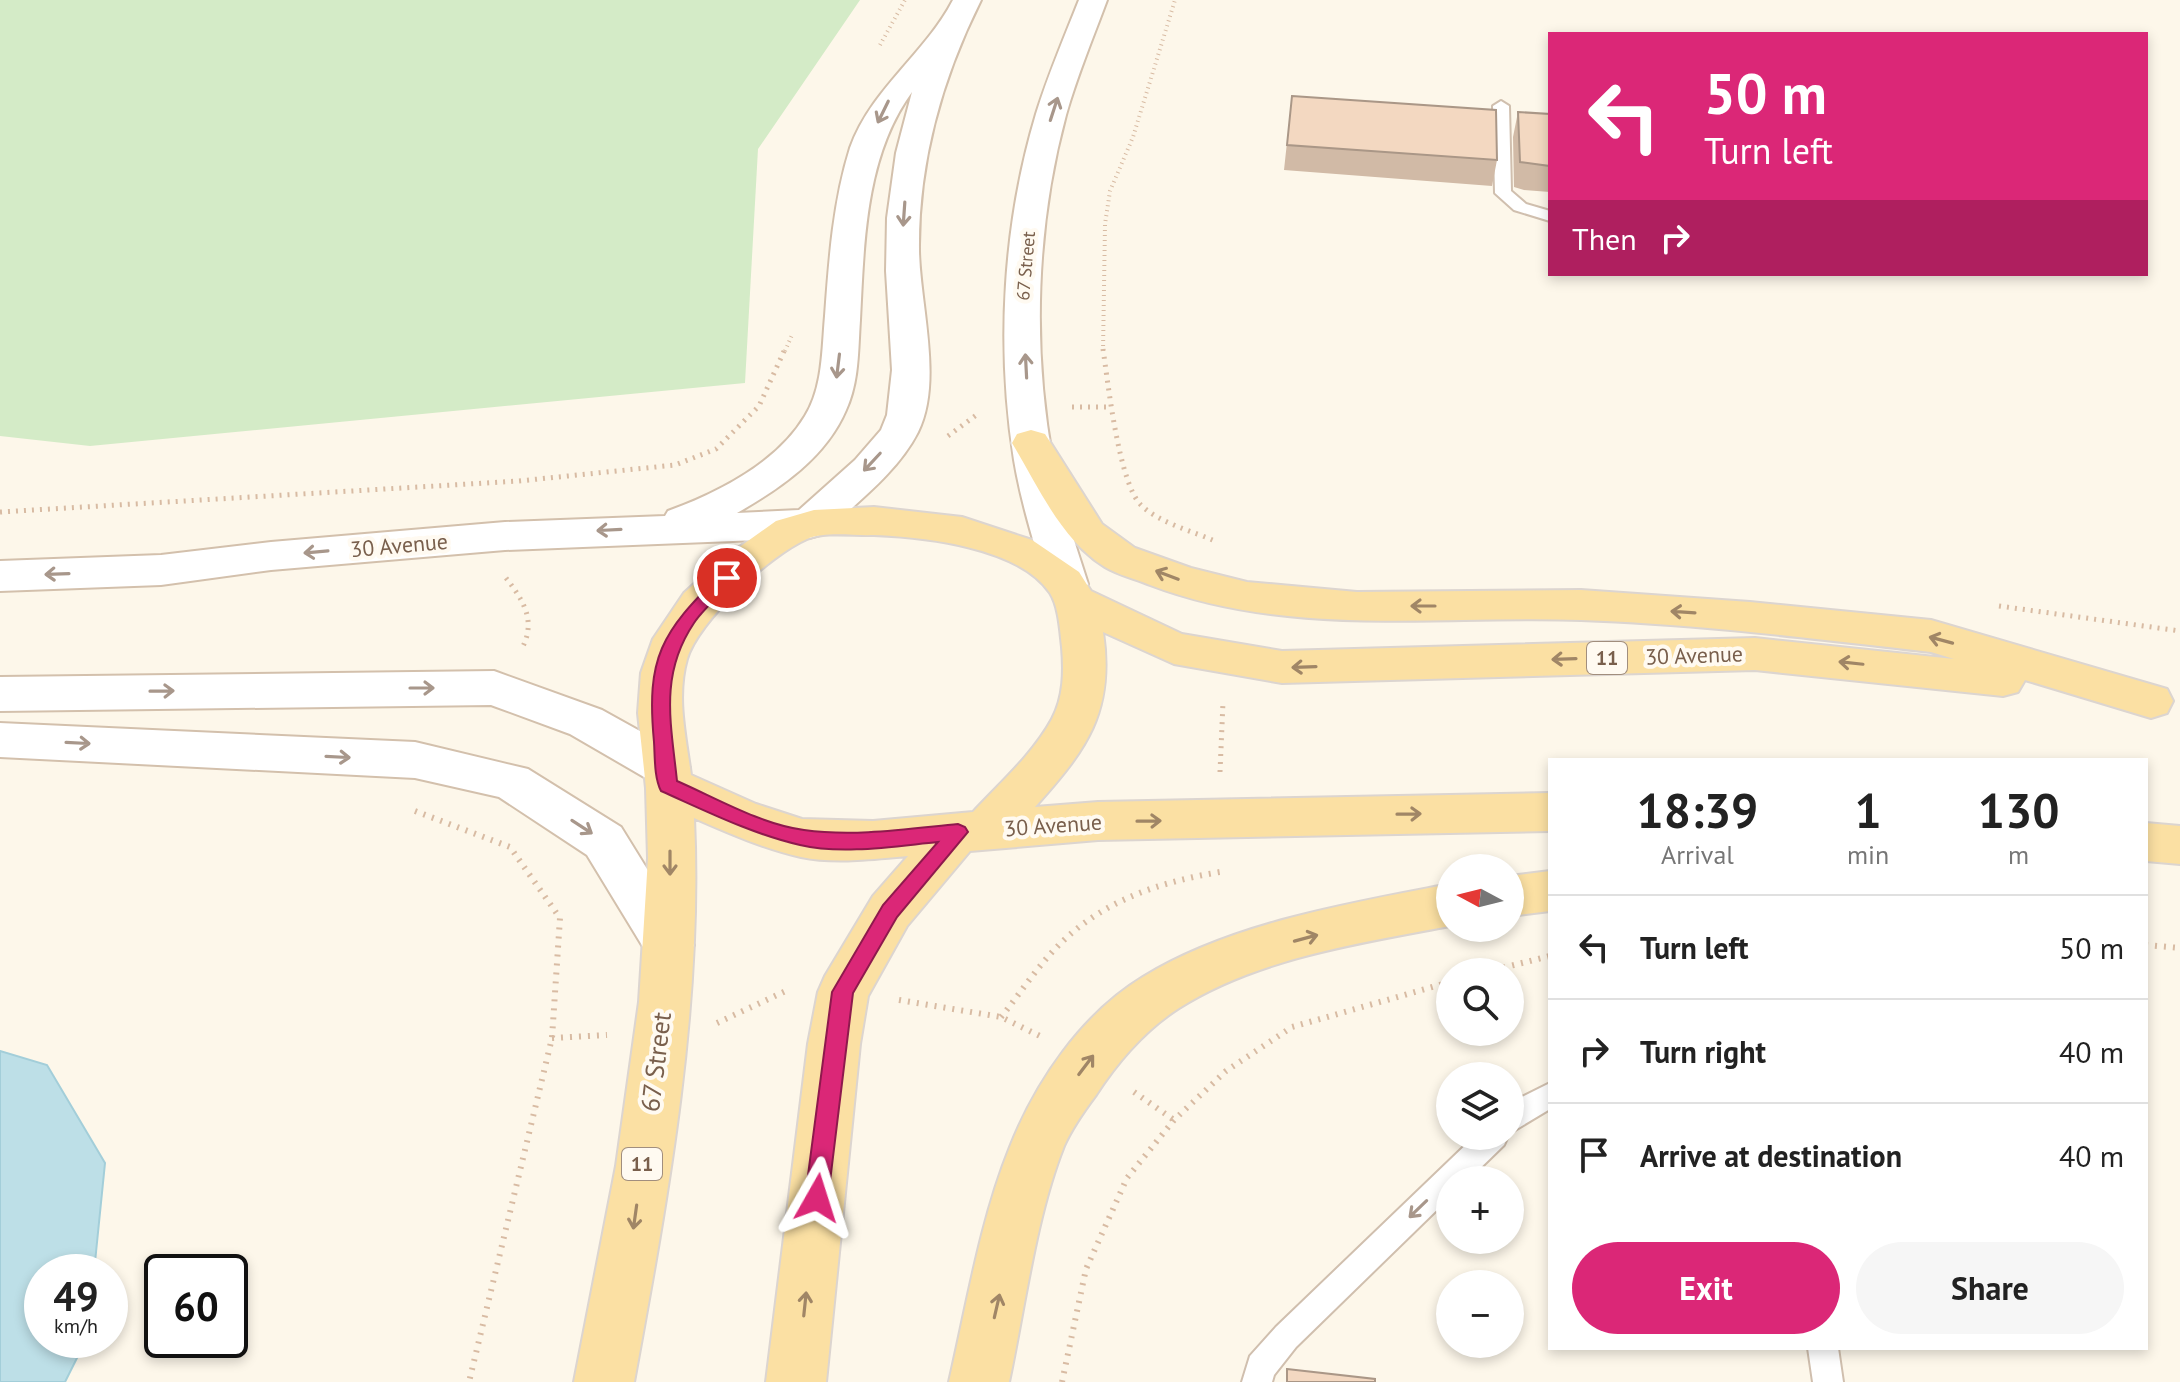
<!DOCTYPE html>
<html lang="en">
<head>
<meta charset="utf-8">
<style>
	body { margin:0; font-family:"PT Sans",sans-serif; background:#f6f6f6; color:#222; height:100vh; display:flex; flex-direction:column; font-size:30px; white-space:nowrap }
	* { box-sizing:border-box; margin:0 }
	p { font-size:26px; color:#767676 }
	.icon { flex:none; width:44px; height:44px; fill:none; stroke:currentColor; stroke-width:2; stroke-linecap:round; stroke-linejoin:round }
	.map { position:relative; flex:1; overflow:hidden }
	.side { position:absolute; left:1548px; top:758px; width:600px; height:592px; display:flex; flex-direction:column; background:#fff; border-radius:0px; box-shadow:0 4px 12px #0003 }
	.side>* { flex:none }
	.hud { position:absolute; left:1548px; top:32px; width:600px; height:244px; border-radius:0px; box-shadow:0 4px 12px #0003; background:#db2777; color:#fff; overflow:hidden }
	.needle { width:52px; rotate:277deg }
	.buttons { position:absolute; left:1436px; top:854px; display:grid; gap:16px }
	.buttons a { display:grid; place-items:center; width:88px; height:88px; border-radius:50%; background:#fff; box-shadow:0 4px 12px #0003; font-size:40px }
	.speed { position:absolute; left:24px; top:1254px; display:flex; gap:16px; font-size:40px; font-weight:700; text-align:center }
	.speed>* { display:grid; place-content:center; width:104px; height:104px; border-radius:50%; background:#fff; box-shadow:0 4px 12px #0003; line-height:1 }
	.speed small { font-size:20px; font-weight:400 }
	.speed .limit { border:4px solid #111; border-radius:12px; background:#fff; color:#111 }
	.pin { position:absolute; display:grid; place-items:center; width:68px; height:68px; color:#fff; margin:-34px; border:4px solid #fff; border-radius:50%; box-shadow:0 2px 8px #0007 }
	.me { position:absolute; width:88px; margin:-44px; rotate:6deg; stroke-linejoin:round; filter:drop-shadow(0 0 6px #0008) }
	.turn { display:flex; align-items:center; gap:28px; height:168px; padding:0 24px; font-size:36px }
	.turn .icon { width:104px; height:104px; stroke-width:2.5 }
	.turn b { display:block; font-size:56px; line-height:68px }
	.then { display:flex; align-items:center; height:76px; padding:0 24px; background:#0003; gap:16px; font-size:30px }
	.eta { display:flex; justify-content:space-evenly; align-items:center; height:136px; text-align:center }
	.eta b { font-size:48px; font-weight:700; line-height:56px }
	.action { display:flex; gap:16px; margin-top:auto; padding:16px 24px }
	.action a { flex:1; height:92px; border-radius:48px; background:#db2777; color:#fff; font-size:32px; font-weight:700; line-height:92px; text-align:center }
	.action a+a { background:#f6f6f6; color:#222 }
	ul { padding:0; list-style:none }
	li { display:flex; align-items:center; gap:24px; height:104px; padding:0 24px; border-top:2px solid #e0e0e0 }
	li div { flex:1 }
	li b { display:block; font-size:30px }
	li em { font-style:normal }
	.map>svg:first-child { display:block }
</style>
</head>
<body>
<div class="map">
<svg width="2180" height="1382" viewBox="0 0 2180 1382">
	<rect width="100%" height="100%" fill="#fdf7ea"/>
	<!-- green -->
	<path fill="#d4ebc7" d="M0,0H860L758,149L745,383L90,446L0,436Z"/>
	<!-- water -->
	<path fill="#bddfe7" stroke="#a3ced9" stroke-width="2" d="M0,1051L47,1065L105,1163L94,1272H42V1340H86L65,1382H0Z"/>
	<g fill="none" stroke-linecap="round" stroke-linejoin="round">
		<!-- lane casing -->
		<g stroke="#d0bfae" stroke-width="4">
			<path id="lane" d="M1501,101L1509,106L1511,191L1526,204L1550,211V221L1514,210L1495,193L1493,106Z
				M1550,1083V1109L1510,1133V1103Z
				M1475,1136H1508L1504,1145L1468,1180H1450V1197L1296,1347L1274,1375L1272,1382H1242L1250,1356L1276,1327Z
				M1808,1348H1838L1843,1382H1813Z"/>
		</g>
		<!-- secondary casing -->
		<g stroke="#d3c0ac" stroke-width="4">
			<path id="secondary" d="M953,0H981C942,78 918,163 919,251C920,305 943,382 918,432C897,473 856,503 823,534L809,538L505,550L271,570L161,585L0,591V561L161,555L271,542L505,522L665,516L668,511C717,493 777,463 805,416C823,387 822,349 825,316C829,260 833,202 850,148C871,89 925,54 953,0ZM912,92L896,153L887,218L886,271L892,370L887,415L881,430L855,460L799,510L737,513C781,488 826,457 846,410C859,382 858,350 860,320C864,243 865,156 912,92Z
				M1079,0H1107C1093,38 1077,76 1066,115C1036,226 1032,348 1053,461C1061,503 1075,543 1088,584L1082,594L1067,599L1052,594L1046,584C1034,543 1021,502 1014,460C996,346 1003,224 1036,114C1048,75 1064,38 1079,0Z
				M494,671L602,710L683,755L690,768L683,781L667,786L651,781L570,734L491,705L0,711V677Z
				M0,723L415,742L528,769L621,827L694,945L687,960L669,966L651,960L587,855L499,797L415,778L0,757Z"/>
		</g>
		<!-- primary casing -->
		<g stroke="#dcd5d0" stroke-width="4">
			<path id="primary" d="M1031,430L1045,434L1102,524L1135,548L1191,568L1247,582L1357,592L1581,590L1750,602L1931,620L2167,689L2173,701L2167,713L2151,718L2025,680L2018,692L2003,696L1755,670L1282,683L1174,664L1103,632C1115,712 1086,750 1035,807L1098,802L1550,793V831L1098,840L970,851L907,926L868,996L860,1044L826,1382H766L808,1044L818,992L825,976L873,896L908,856C874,859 834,864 801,857C765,849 728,833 694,818C703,1007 668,1196 634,1382H574L616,1166L639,1002L648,858L646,788L638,713L641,673L653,639L684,593L717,563L776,521L814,510L874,507L962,517L1032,540L1079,572L1091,591L1182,634L1282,651L1755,638L1954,659L1931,652C1815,639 1698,624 1581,620C1437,615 1289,638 1150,585C1136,579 1118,575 1105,567C1061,540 1038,486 1012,443L1017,434ZM874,535C924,537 1019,547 1050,593C1059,607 1060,631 1062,647C1064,671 1064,696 1052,719C1033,754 1000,783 973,812L873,821L802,819L756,804L691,775C686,737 676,697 687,659C698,621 770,555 807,539C826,531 854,536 874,535Z
				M2146,823L2180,826V864L2146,861Z
				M1550,871V911L1510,916V876Z
				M1450,884V926C1360,943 1258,958 1179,1008C1145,1030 1118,1061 1096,1095C1084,1111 1072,1128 1064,1146C1036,1216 1025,1307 1009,1382H949C967,1304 980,1221 1010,1147C1036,1081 1082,1014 1143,977C1230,923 1351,903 1450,884Z"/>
		</g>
		<!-- path-far2 -->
		<path stroke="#d8bba3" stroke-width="4" stroke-dasharray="1 4" stroke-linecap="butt" d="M880,45L905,0
			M785,351L792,335
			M1103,351L1105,224L1110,191L1133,137L1175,0"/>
		<!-- path-far1 -->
		<path stroke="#d8bba3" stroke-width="5" stroke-dasharray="2 6" stroke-linecap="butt" d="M1103,349C1108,382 1119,486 1142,506C1160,523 1192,531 1215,541
			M1072,407H1111
			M948,436L979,413
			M0,512L519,481L675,465L716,449L759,406L785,349
			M506,578C524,601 537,622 521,650
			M1999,606L2180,631
			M1220,772L1223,702"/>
		<!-- path -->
		<path stroke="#d8bba3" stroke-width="6" stroke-dasharray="2 7" stroke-linecap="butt" d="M415,811L510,847L560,918L552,1038L469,1382
			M2146,945L2180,948
			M1486,972L1550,956
			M899,1000L1001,1017L1040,1036
			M1001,1017C1019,995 1035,970 1055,949C1099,902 1158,882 1220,872L1224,867
			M717,1023L790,989
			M552,1038L607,1035
			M1134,1092L1174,1120
			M1062,1382L1086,1269L1127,1178L1174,1120L1226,1071L1292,1027L1450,982"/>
		<!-- lane -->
		<use href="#lane" fill="#fff" fill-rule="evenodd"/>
		<!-- secondary -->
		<use href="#secondary" fill="#fff" fill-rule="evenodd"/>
		<!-- primary -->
		<use href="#primary" fill="#fbe0a3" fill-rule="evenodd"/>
	</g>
	<!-- wall -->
	<path fill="#d1baa6" d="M1292,96L1497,160L1492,186L1284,170Z
		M1518,112L1550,114V192L1524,190L1514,187L1513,137Z"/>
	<!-- building -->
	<path fill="#f3d8c1" stroke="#aa9787" stroke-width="2" d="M1292,96L1496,110L1497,160L1287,145Z
		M1518,112L1550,114V166L1520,162Z
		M1287,1369L1375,1379V1382H1287Z"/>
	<!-- one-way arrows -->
	<defs><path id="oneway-shaft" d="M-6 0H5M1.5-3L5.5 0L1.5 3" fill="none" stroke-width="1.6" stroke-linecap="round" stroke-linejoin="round" transform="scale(2)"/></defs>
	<g stroke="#a8978b">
		<use href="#oneway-shaft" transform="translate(1054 109) rotate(-72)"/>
		<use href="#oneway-shaft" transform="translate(883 112) rotate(116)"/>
		<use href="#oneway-shaft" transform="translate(904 214) rotate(94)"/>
		<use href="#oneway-shaft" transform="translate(838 366) rotate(97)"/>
		<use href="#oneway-shaft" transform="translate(1026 366) rotate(-93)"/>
		<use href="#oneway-shaft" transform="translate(872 462) rotate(133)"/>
		<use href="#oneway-shaft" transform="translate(609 530) rotate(177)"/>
		<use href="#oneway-shaft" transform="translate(316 552) rotate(175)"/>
		<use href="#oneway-shaft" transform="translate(57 574) rotate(178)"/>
		<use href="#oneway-shaft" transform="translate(422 688)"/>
		<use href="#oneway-shaft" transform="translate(162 691) rotate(-1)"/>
		<use href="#oneway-shaft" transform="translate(78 743) rotate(3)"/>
		<use href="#oneway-shaft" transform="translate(338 757) rotate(3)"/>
		<use href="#oneway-shaft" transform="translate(582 827) rotate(33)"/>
		<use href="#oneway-shaft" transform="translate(1418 1209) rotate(136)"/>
	</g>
	<g stroke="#a08666">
		<use href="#oneway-shaft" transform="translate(1167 575) rotate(-159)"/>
		<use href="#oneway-shaft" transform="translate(1423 606) rotate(180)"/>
		<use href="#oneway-shaft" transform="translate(1683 612) rotate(-176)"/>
		<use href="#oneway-shaft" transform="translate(1941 640) rotate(-165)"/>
		<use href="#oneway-shaft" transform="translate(1564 659) rotate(178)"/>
		<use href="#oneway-shaft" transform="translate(1851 663) rotate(-174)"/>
		<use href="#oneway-shaft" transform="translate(1304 667) rotate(178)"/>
		<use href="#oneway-shaft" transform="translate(1409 814) rotate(-1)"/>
		<use href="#oneway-shaft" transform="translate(1149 821) rotate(-1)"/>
		<use href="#oneway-shaft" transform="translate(670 863) rotate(90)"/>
		<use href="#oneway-shaft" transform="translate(1306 938) rotate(-15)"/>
		<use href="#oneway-shaft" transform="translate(1086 1065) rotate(-53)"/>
		<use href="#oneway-shaft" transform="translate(635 1217) rotate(98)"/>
		<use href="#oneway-shaft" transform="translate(805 1304) rotate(-84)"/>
		<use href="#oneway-shaft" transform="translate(997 1306) rotate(-77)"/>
	</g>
	<!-- route -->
	<path fill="#db2777" stroke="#8e194d" stroke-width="2" d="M727,572L736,578L733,582C720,595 704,608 694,623C659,675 671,723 677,781C716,798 760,824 804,830C854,837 907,829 958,824L965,827L968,832L897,917L853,993L828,1198L825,1205L817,1209L808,1205L805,1198L832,992L883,905L938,842C896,846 842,855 800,845C752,834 706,811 661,791C654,777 655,757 654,742C646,657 661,633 721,574Z"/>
	<g text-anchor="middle" stroke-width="8" stroke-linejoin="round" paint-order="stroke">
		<!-- far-street labels -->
		<g font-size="18" fill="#795f4c" stroke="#fffaf1">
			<text transform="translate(1026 266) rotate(-85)" y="6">67 Street</text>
		</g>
		<!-- shield labels -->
		<g fill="#fffaf1" stroke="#a18e7e" stroke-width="2">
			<rect x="1587" y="642" width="40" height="32" rx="6"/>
			<rect x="622" y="1148" width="40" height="32" rx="6"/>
		</g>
		<g font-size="20" font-weight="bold" fill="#795f4c">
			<text x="1607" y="665">11</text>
			<text x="642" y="1171">11</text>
		</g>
		<!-- street labels -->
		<g font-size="22" fill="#795f4c" stroke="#fffaf1">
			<text transform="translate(399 545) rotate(-5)" y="8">30 Avenue</text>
			<text transform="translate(1694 655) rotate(-2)" y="8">30 Avenue</text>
			<text transform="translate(1053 825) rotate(-4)" y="8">30 Avenue</text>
		</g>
		<!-- near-street labels -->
		<g font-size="26" fill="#795f4c" stroke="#fffaf1">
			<text transform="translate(656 1062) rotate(-83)" y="9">67 Street</text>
		</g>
	</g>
</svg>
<div class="buttons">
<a><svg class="needle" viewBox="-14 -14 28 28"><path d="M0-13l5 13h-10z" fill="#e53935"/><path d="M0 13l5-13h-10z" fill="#767676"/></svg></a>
<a><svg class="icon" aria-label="search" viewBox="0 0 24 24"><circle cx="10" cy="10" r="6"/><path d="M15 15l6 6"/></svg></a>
<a><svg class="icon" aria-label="layers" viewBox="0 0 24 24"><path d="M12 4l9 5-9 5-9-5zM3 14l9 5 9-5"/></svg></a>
<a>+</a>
<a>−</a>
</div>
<div class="speed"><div>49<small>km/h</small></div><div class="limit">60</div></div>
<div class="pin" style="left:727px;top:578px;background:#d93025"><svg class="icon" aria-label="arrive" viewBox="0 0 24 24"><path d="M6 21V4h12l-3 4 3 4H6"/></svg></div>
<svg class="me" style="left:817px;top:1198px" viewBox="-20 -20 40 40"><path d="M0-17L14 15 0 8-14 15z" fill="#db2777" stroke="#fff" stroke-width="4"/></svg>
<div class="hud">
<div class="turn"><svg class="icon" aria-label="left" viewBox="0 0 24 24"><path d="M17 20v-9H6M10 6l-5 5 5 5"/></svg><div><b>50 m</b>Turn left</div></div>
<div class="then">Then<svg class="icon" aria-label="right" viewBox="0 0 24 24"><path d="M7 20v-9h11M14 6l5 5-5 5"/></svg></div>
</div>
<section class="side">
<div class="eta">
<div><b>18:39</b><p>Arrival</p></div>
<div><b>1</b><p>min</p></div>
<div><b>130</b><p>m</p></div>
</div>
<ul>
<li><svg class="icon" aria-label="left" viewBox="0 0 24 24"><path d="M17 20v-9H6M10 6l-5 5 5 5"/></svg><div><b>Turn left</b></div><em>50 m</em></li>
<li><svg class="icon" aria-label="right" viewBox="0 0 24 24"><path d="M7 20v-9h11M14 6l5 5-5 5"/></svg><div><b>Turn right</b></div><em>40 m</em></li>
<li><svg class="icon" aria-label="arrive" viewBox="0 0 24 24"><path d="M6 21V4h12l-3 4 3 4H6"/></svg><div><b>Arrive at destination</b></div><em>40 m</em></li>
</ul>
<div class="action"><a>Exit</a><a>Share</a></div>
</section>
</div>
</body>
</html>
